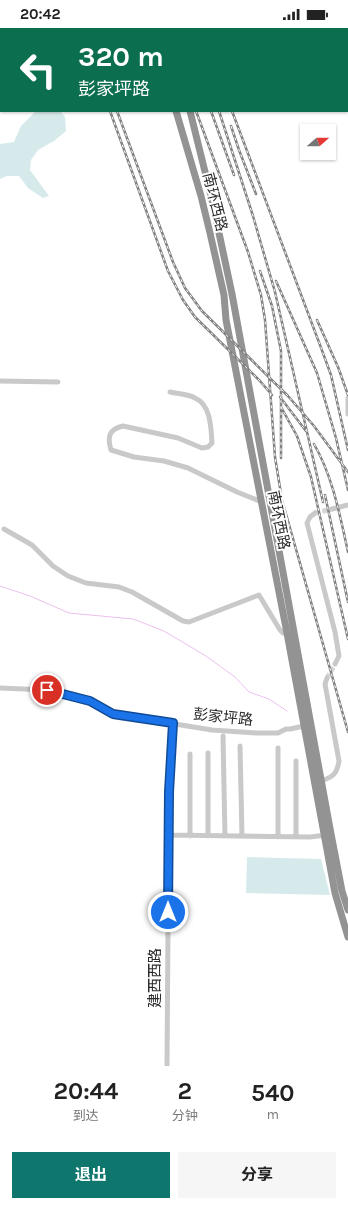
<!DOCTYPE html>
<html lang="zh">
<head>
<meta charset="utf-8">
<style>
	body { margin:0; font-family:Karla,"Noto Sans SC",sans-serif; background:#f6f6f6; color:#222; height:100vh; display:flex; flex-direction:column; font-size:15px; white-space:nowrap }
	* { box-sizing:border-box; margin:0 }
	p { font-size:13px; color:#767676 }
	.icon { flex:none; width:22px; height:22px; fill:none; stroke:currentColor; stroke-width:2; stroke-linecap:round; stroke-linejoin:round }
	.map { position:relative; height:1038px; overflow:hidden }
	.sheet { display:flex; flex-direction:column; background:#fff; flex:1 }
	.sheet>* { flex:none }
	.banner { position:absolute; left:0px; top:0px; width:348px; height:84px; box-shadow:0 1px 3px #0004; background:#0b6e4f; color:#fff; overflow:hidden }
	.needle { width:26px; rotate:70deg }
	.buttons { position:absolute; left:300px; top:96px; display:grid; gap:8px }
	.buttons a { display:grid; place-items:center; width:36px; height:36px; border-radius:0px; background:#fff; box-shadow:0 1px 3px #0004; font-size:20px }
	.pin { position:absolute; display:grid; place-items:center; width:34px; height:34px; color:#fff; margin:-17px; border:2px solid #fff; border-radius:50%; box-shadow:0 1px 4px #0007 }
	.me { position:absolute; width:44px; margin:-22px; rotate:0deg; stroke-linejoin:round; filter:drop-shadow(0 0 3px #0008) }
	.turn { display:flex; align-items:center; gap:14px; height:84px; padding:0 12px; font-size:18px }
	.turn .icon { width:52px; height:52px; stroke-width:2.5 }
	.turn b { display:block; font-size:28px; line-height:34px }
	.eta { display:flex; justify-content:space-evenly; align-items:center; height:68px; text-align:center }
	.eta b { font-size:24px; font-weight:700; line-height:28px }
	.cta { display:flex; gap:8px; margin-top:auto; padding:8px 12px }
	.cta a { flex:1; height:46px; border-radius:0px; background:#0f766e; color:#fff; font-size:16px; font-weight:700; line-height:46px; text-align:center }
	.cta a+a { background:#f6f6f6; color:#222 }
	.status { display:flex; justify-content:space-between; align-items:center; height:28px; padding:0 20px; background:#fff; direction:ltr }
	.status svg { height:11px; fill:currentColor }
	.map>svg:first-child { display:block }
</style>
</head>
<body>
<div class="status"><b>20:42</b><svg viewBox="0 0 49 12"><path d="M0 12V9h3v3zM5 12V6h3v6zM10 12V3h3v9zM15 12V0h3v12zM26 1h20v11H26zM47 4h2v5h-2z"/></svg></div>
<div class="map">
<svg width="348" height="1038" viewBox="0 0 348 1038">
	<rect width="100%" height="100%" fill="#fff"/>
	<!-- green -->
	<path fill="#d7eaeb" d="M36,83H60L65,89L66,103L54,113L38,122L31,132L30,142L49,168L43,170L28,160L19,148H7L0,151V116L14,114L21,98Z
		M247,829L321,831L330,867L246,865Z"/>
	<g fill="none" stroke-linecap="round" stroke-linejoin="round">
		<!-- stream -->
		<path stroke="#ebc1ed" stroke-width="1" d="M0,558L30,568L69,585L133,591L164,603L206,628L235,649L249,664L269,671L287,683"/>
		<!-- minor-tunnel -->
		<path stroke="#d5d5d5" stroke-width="5" stroke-dasharray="5 2.5" stroke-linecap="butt" d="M315,485L332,481
			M327,650L335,636"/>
		<!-- minor -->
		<path stroke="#c9c9c9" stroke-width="5" d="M0,38L1,37
			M0,353L58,354
			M170,364C178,366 188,366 195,370C211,377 211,400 212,415L208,419L202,420L178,410L123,398C109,401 107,409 111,422L134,429L164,433L188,440L237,464L262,474
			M348,370V386
			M332,481L348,477
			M315,485L310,489L307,495L335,604L339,628L335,636
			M4,501L32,517L53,538L68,548L86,555L119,559L132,564L183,593L189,594L259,567L280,602L283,605H287
			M0,660L47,662L90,673L113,686L212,702L257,705H278L286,701H290L304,698
			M223,708L225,808
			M240,718L242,808
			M278,720V809
			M208,725V808
			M296,733V809
			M321,753C333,749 337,746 339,733L325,656L327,650
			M168,807L310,809L326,807
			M190,808V726
			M167,1038L169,764L173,695"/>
		<!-- highway -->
		<path stroke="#939393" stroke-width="7" d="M154,0L155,1
			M165,0L166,1
			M176,83L201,168L210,205L224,267L226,292L287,605L335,865L348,909
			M190,83L212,172L232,266L331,806L342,863L348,882"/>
		<!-- rail casing -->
		<g stroke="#818181" stroke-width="2.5">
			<path id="rail" d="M79,0L80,1
				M86,0V1
				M171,0L172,1
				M184,0L185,1
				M197,0L198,1
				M207,0V1
				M110,83L168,243L183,272L195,289L260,353L272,367
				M117,83L173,234L185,260L202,283L288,368L314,398L348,444
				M196,83L248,224L261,267L265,292L275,429L282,472L348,704
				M211,83L234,147
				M219,83L253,188L275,264L323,474
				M232,83L320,317L331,347L348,422
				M231,98L239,122L256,166
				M260,243L272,278L281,323V430
				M276,253L317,345L336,410L348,462
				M317,292L338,339L348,367
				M280,369L306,403
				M281,379L297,408L311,449L348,611
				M314,416C333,449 340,488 348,524
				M325,467L348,574"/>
		</g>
		<!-- rail -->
		<use href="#rail" stroke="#fff" stroke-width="1" stroke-dasharray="3" stroke-linecap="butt"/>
	</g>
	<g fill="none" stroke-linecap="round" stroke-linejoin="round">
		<!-- route casing -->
		<g stroke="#114b97" stroke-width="10">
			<path id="route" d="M47,662L90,673L113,686L173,695L169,764L168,884"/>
		</g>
		<!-- route -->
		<use href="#route" stroke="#1a73e8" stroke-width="7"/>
	</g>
	<g text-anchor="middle" stroke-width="4" stroke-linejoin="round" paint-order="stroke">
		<!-- street labels -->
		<g font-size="15" fill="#2c2c2c" stroke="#fff">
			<text transform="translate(215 174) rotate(76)" y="5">南环西路</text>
			<text transform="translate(279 492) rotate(79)" y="5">南环西路</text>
			<text transform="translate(223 689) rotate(6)" y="5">彭家坪路</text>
			<text transform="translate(155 950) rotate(-90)" y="5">建西西路</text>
		</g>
	</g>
</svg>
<div class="buttons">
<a><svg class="needle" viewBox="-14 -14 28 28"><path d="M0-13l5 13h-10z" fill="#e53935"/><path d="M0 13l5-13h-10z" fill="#767676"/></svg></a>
</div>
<div class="pin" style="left:47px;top:662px;background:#d93025"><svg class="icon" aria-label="arrive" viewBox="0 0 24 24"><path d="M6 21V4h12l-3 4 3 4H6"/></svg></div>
<svg class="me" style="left:168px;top:884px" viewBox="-20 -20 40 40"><circle r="17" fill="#1a73e8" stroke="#fff" stroke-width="3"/><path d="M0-11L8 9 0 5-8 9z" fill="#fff"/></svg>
<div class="banner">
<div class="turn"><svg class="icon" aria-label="left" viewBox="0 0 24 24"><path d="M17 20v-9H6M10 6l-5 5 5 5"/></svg><div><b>320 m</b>彭家坪路</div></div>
</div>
</div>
<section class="sheet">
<div class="eta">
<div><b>20:44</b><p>到达</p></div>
<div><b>2</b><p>分钟</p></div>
<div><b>540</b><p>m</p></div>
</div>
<div class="cta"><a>退出</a><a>分享</a></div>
</section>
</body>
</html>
